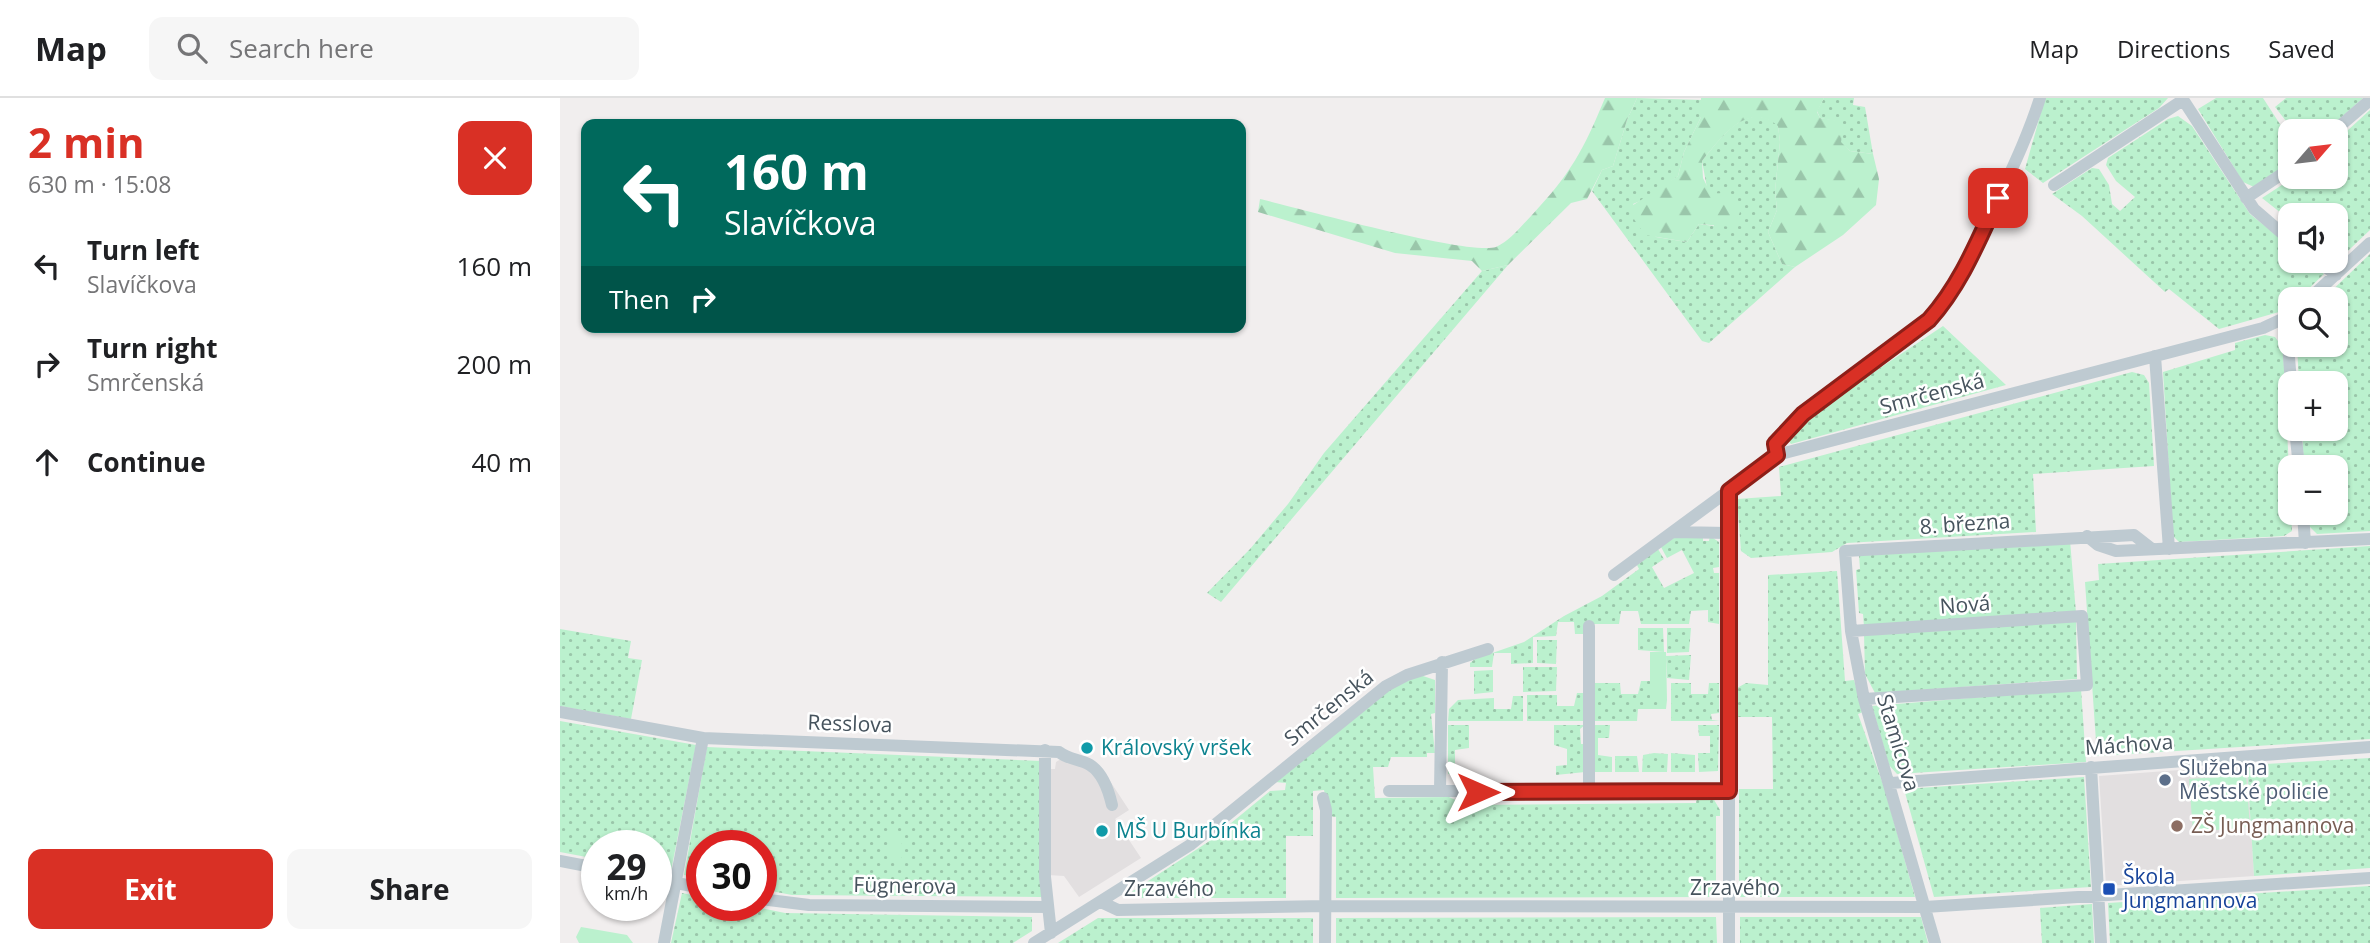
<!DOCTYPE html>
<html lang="en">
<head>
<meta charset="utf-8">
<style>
	body { margin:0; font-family:"Open Sans",sans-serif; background:#f6f6f6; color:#202124; height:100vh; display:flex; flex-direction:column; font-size:26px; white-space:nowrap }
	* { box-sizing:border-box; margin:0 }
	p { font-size:23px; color:#757577 }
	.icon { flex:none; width:38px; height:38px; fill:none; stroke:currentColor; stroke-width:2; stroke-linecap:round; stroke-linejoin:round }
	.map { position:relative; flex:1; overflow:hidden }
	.sheet { display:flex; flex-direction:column; background:#fff; width:560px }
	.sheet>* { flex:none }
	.guide { position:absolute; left:21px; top:21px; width:665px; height:214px; border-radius:14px; box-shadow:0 2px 5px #0004; background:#00695c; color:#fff; overflow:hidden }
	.needle { width:46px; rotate:62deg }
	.controls { position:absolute; left:1718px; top:21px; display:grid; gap:14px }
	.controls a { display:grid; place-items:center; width:70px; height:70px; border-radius:14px; background:#fff; box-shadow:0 2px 5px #0004; font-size:35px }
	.speed { position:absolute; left:21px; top:732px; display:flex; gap:14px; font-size:35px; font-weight:700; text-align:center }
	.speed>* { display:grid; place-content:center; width:91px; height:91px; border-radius:50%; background:#fff; box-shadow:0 2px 5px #0004; line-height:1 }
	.speed small { font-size:18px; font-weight:400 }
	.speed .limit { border:10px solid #d22; background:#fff; color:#111 }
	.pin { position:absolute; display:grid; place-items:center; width:60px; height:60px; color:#fff; margin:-30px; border-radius:14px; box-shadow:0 4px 10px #0006 }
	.me { position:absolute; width:77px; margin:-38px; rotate:90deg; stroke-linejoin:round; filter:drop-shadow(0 0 5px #0008) }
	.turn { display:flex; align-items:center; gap:24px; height:147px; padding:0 28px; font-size:32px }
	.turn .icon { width:91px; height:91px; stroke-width:2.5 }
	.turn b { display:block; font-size:49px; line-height:60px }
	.then { display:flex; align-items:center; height:66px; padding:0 28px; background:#0003; gap:14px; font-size:26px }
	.round { display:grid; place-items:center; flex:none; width:74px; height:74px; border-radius:14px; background:#f6f6f6 }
	.summary { display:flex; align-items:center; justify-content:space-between; height:119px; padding:0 28px }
	h1 { font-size:42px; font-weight:700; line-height:52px; color:#d93025 }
	.action { display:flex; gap:14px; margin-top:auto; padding:14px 28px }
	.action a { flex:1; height:80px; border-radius:14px; background:#d93025; color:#fff; font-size:28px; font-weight:700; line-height:80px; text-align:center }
	.action a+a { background:#f6f6f6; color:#202124 }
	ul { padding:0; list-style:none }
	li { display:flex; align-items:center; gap:21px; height:98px; padding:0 28px }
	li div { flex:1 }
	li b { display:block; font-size:26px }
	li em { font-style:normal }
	header { display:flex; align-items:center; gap:42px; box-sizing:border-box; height:98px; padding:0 35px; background:#fff; border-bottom:2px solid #e0e0e0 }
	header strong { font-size:33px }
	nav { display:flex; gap:38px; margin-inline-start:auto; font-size:24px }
	.search { width:490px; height:63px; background:#f6f6f6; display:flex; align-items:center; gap:18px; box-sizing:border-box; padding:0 24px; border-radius:14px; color:#757577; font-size:26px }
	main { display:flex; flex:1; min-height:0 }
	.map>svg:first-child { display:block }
</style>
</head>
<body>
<header>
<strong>Map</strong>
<div class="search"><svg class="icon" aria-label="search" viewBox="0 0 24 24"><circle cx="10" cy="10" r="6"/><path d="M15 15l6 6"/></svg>Search here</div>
<nav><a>Map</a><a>Directions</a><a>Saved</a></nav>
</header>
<main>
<section class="sheet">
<div class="summary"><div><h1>2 min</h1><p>630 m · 15:08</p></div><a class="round" style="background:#d93025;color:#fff"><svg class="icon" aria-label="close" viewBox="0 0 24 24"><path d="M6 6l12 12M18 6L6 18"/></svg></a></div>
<ul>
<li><svg class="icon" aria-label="left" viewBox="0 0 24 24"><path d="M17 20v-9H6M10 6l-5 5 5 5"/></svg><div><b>Turn left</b><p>Slavíčkova</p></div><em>160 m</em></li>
<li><svg class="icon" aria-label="right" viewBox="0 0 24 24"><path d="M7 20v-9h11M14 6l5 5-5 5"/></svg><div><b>Turn right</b><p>Smrčenská</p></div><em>200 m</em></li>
<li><svg class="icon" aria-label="ahead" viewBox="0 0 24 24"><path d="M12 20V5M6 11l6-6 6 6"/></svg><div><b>Continue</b></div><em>40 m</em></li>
</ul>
<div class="action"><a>Exit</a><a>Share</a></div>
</section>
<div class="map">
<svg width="1810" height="845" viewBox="0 0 1810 845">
	<defs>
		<pattern id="grass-dots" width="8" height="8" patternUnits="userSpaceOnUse" patternTransform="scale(1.75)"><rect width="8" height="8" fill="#bbf1ce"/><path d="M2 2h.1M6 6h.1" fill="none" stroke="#9ac6aa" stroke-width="1.8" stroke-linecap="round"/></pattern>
		<pattern id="forest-firs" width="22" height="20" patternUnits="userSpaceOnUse" patternTransform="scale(1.75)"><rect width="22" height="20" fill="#bbf1ce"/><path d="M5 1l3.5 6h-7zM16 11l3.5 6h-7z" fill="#9ac6aa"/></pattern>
	</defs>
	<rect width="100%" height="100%" fill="#f1eeee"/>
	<!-- education -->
	<path fill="#e2dfe0" d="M504,659L550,683L569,712L555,721L581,760L519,799L504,778L488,777V671H495L496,664Z
		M1687,667L1694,778L1546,788L1539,678Z"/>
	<!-- grass -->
	<path fill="url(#grass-dots)" d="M1077,0L1142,2L1141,19L1124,54L1118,78L1090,99L1073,106L1096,139L1127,144L1139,126L1154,128L1142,63C1161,40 1186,2 1218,27L1220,44L1215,93L1217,112L1208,134L1222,166L1235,169L1149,245L1142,243L1032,93L1042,72L1053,68L1067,22Z
		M1264,0H1294L1293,7L1305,9L1313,56L1290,53L1280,44V24L1260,20L1257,13Z
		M1485,0H1608L1599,10L1483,85L1465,71Z
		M1656,0H1703L1731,43L1728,46L1731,63L1694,89L1683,84L1638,11Z
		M1726,0H1803L1766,33H1734L1715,9Z
		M1810,12V132L1771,169L1763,163H1776V117H1731V123L1702,100L1734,79H1776V43Z
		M1618,18L1632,28L1690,116L1731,149V163H1748L1764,176L1738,201H1731V207L1719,214L1659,231L1609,191L1605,194L1522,118L1492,96L1532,70L1539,71L1549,87L1552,106L1560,113L1575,99L1556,83L1546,67L1548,60L1608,21Z
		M1810,156V433L1757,436L1749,428L1747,415H1776V369H1744L1742,331H1776V285H1739L1737,247H1776V201H1763Z
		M948,167L661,504L647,495L690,451L728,406L764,355L922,173Z
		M1383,228L1446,287L1231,346L1227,341L1278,298Z
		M1705,237L1715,239L1723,250L1732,433L1724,438L1619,444L1613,438L1603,274L1675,252V245Z
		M1572,274L1584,277L1589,285L1594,368L1473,376L1476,434L1287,445L1272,454L1191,460L1181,453L1177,401L1221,398L1219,369Z
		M1143,438V443H1149L1150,438L1159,444V469L1153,470L1154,475H1159V526L1148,524V512L1131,513L1129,526H1081L1078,513H1061L1059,526H1025V536H1015L1014,524H998L996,538L973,539V565L951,566V555H934L932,569H910V565L915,561L964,544L1004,518L1042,498L1079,471L1077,467L1098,451L1104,461L1092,469L1104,490L1134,475L1122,452L1107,460L1101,449L1113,439Z
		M1510,442L1516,515L1304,529L1303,516L1299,515L1296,472L1300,471L1299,457Z
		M1810,448V641L1537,658L1525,484L1539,482L1538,466Z
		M1277,473L1285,583L1294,582L1303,614L1298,616L1325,692L1355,799H1179V691H1213L1212,619H1177V590L1186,585L1208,587V477Z
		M1516,522L1517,581L1315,595L1305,576L1304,536Z
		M1078,530H1103L1104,554L1078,552Z
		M1107,530H1131L1129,554L1107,555Z
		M0,531L71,543L68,560L82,562L71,621L0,608Z
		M977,542H997L996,566L977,565Z
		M1131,557L1129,582L1107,580L1106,558Z
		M963,569H997L996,593L963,594Z
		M933,572V594L914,596V573Z
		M860,577L875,582V615L871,616L875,655H867V659H831L828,669H813L815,700L889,699L906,707L1136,705L1137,698L1153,700L1160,712V718H1156V799L776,800V719L769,718L764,692L753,693V738H726V800H562L648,744L710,693L725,692L726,685L715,684L828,592Z
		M1081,583H1090V601L1107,602L1106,611H1078L1077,623H1035V585H1060L1061,596H1078Z
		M1111,585H1131V596H1148L1149,585H1159V615L1151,616L1152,622L1160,623H1111Z
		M1521,591L1526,664L1337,676L1329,667L1312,608Z
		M1017,595H1025L1024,623H967V597H997V608H1014Z
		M953,598H963V623H888L889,611L898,602L934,600V611H951Z
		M0,623L136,647L111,773L96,772V747H37V761L0,754Z
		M888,627H909V650L895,652V670L909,672V677L888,676Z
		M994,627H1025L1020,631L1021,646H1025V674L996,677V668L1007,667V651L994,647Z
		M1035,627H1050L1049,640H1038V657L1052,659V674H1035Z
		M1138,627H1159L1158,673L1139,674L1138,655H1150V638H1139Z
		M147,649L482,663L481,799L232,797L201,791V747H142V780L124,777Z
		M1094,655L1108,656L1107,674H1082L1083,657Z
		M1111,655L1135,657V674H1111Z
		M1055,658H1077L1079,674H1055Z
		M1810,660V770L1694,778L1687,667Z
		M1524,679L1531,789L1374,799L1344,691Z
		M1810,788V845H1550L1548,805Z
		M122,795L142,799V807H186L225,815L472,819V833L453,845H111Z
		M1532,806L1534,845H1482L1480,810Z
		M1156,819L1157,845H776V820Z
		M1180,819H1361L1368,845H1180Z
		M538,820H753V845H498Z"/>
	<!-- forest -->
	<path fill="url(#forest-firs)" d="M1045,0H1077L1067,22L1053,68L1042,72L1027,101L1011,105L948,167L922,173L912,163L835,155L698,114L700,101C739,110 909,158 936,149C950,143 961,128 972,117C1011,75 1023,53 1045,0Z
		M1141,0H1264L1257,14L1260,20L1280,23L1283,32L1281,44L1290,53L1313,56L1319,81L1316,107L1283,137L1235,169L1222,166L1208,134L1217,112L1215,93L1220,44L1218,28C1187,2 1161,40 1142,63L1143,80L1151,96C1168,93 1173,98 1180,114L1174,129L1139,126L1127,144L1085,137L1067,111L1118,78L1124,54L1141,19Z"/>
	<!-- park -->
	<path fill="#bbf1ce" d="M1090,554H1106L1107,602H1090Z
		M1686,677L1690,729L1633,734L1629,681Z
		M329,735H341V761H329Z
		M21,829L67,837L73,845H19L16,839Z"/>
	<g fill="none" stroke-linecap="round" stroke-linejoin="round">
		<!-- minor -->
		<path stroke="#becad1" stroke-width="12" d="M1622,0L1694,111L1731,143
			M1774,33L1810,2
			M1494,87L1623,2
			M1686,100L1731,70
			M1758,163L1776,177
			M1749,201L1810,145
			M1726,221L1731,285
			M1595,258L1609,451
			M1735,331L1739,369
			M1217,357L1215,347L1228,330L1369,222C1399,189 1415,150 1434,110C1451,73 1468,38 1480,0
			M1743,415L1745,445
			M1113,434L1168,435
			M1527,438L1538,447L1556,453L1810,441
			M1054,477L1217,357L1703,230L1731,217
			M1291,533L1522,518L1527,587L1304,601
			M0,614L143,640L499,654C509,662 520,661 530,667C543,675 549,694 552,707
			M485,652V779L491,835
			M1531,669L1541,845
			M1331,685L1810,649
			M829,693H1169
			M880,693L882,564
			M1029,694V528
			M763,700L766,712L765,845
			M0,763L37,770
			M96,781L142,790
			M201,801L249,807L488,809
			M541,804L558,812L765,808L1365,809L1810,780
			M104,845L143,640
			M474,845L630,747L826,588L847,577L928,551
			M1169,845V393
			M1375,845L1304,601L1291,533L1285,453L1574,437L1592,451"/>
	</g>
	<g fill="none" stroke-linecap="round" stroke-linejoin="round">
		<!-- route casing -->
		<g stroke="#8d1f18" stroke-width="18">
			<path id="route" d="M918,694L1169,693V393L1217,357L1215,346L1243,316L1369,222C1401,186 1418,143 1438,100"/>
		</g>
		<!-- route -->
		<use href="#route" stroke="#d93025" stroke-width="12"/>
	</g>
	<!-- markers -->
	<g fill="#0f9aa8" stroke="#fff" stroke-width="2.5">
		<circle cx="527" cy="650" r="7"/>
		<circle cx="542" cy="733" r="7"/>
	</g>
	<circle fill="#5c6f8a" stroke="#fff" stroke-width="2.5" cx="1605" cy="682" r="7"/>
	<circle fill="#8d6e63" stroke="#fff" stroke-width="2.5" cx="1617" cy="728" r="7"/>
	<rect fill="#1a4fb4" stroke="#fff" stroke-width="2.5" x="1542" y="784" width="14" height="14" rx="3.5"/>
	<g text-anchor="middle" stroke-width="5" stroke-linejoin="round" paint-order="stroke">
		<!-- street labels -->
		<g font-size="21" fill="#46535d" stroke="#fff">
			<text transform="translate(1372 296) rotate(-15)" y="7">Smrčenská</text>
			<text transform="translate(1405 426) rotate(-4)" y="7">8. března</text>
			<text transform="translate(1405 507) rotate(-4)" y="7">Nová</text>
			<text transform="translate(769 610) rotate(-39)" y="7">Smrčenská</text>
			<text transform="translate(290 626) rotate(2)" y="7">Resslova</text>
			<text transform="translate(1338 645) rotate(73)" y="7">Stamicova</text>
			<text transform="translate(1569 647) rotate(-4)" y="7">Máchova</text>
			<text transform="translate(345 788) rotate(1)" y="7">Fügnerova</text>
			<text x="1175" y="797">Zrzavého</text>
			<text x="609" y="798">Zrzavého</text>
		</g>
		<!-- culture labels -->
		<g font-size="21" fill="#0d838f" stroke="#fff" text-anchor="start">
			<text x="541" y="657">Královský vršek</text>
			<text x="556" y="740">MŠ U Burbínka</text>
		</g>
		<!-- service labels -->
		<g font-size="21" fill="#4e5e75" stroke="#fff" text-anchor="start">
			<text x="1619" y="677">Služebna<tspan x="1619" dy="24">Městské policie</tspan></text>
		</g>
		<!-- education labels -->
		<g font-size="21" fill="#785e54" stroke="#fff" text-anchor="start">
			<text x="1631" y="735">ZŠ Jungmannova</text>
		</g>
		<!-- transit labels -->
		<g font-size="21" fill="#164399" stroke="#fff" text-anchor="start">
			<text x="1563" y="786">Škola<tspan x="1563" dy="24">Jungmannova</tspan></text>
		</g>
	</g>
</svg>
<div class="controls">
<a><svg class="needle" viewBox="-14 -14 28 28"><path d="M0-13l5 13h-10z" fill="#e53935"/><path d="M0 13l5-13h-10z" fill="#757577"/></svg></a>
<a><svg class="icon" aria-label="sound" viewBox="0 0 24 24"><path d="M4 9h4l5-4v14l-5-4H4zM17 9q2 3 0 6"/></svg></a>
<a><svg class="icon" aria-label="search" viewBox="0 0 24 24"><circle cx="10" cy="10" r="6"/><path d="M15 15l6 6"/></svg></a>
<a>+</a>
<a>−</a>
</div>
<div class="speed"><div>29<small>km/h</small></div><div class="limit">30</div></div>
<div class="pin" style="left:1438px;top:100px;background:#d93025"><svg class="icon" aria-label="arrive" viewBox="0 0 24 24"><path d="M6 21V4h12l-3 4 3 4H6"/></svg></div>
<svg class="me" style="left:918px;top:694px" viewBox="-20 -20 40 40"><path d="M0-17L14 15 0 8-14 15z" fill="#d93025" stroke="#fff" stroke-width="4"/></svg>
<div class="guide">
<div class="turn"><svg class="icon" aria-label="left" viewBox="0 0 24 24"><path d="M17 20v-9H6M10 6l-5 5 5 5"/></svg><div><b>160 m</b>Slavíčkova</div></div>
<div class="then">Then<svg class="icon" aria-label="right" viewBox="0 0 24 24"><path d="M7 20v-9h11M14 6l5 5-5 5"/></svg></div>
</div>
</div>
</main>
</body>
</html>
